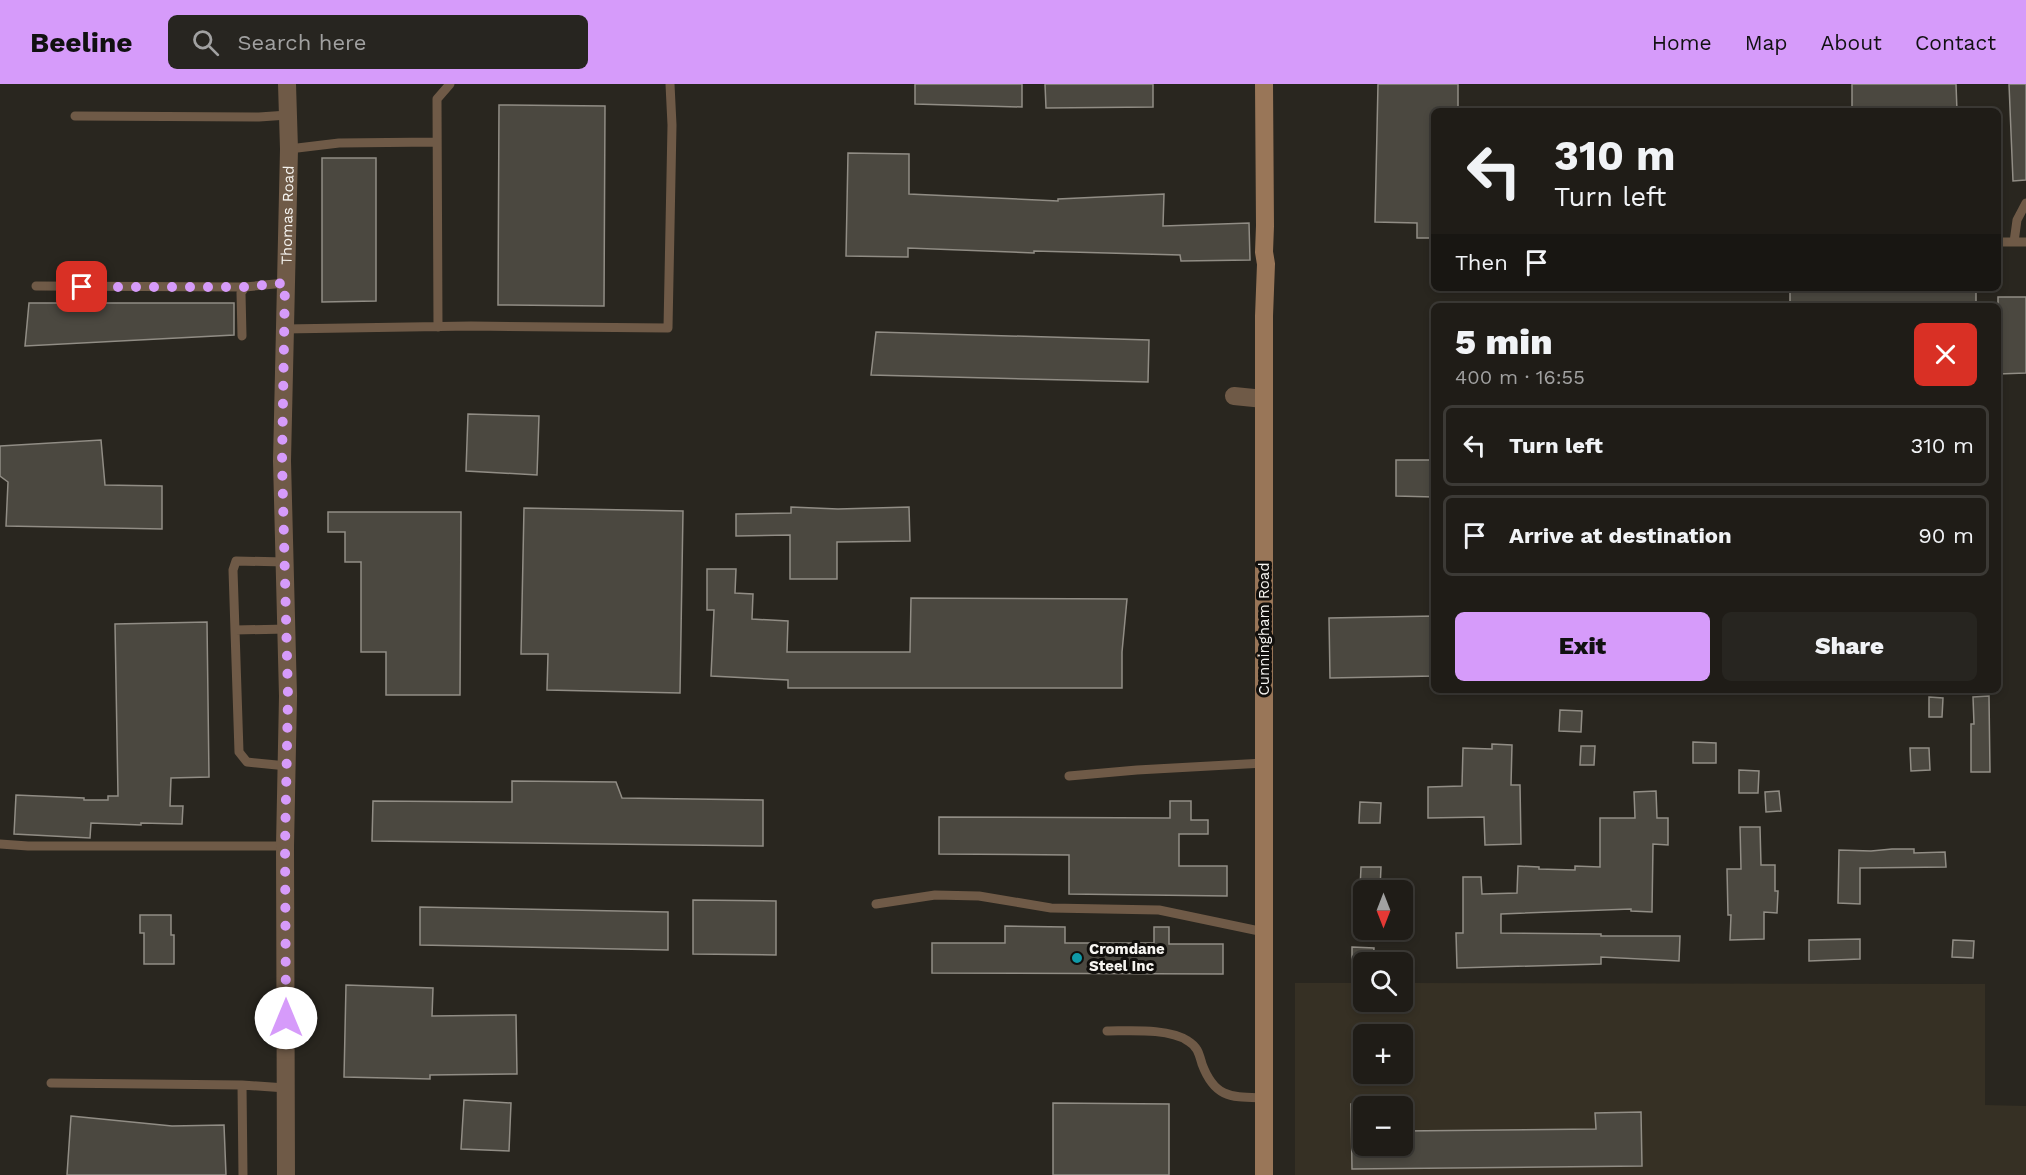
<!DOCTYPE html>
<html lang="en">
<head>
<meta charset="utf-8">
<style>
	body { margin:0; font-family:"Work Sans",sans-serif; background:#272520; color:#f1f3f6; height:100vh; display:flex; flex-direction:column; font-size:22px; white-space:nowrap }
	* { box-sizing:border-box; margin:0 }
	p { font-size:20px; color:#a1a1a1 }
	.icon { flex:none; width:33px; height:33px; fill:none; stroke:currentColor; stroke-width:2; stroke-linecap:round; stroke-linejoin:round }
	.map { position:relative; flex:1; overflow:hidden }
	.details { position:absolute; left:1431px; top:219px; width:570px; height:390px; display:flex; flex-direction:column; background:#1f1c17; border-radius:9px; box-shadow:0 3px 9px #0003,0 0 0 2px #3c3a36 }
	.details>* { flex:none }
	.top-card { position:absolute; left:1431px; top:24px; width:570px; height:183px; border-radius:9px; box-shadow:0 3px 9px #0003,0 0 0 2px #3c3a36; background:#1f1c17; color:#f1f3f6; overflow:hidden }
	.needle { width:39px; rotate:180deg }
	.fabs { position:absolute; left:1353px; top:796px; display:grid; gap:12px }
	.fabs a { display:grid; place-items:center; width:60px; height:60px; border-radius:9px; background:#1f1c17; box-shadow:0 3px 9px #0003,0 0 0 2px #3c3a36; font-size:30px }
	.pin { position:absolute; display:grid; place-items:center; width:51px; height:51px; color:#fff; margin:-26px; border-radius:12px; box-shadow:0 3px 9px #0006 }
	.me { position:absolute; width:66px; margin:-33px; rotate:0deg; stroke-linejoin:round; filter:drop-shadow(0 0 4px #0008) }
	.turn { display:flex; align-items:center; gap:21px; height:126px; padding:0 24px; font-size:27px }
	.turn .icon { width:78px; height:78px; stroke-width:2.5 }
	.turn b { display:block; font-size:42px; line-height:51px }
	.then { display:flex; align-items:center; height:57px; padding:0 24px; background:#0003; gap:12px; font-size:22px }
	.round { display:grid; place-items:center; flex:none; width:63px; height:63px; border-radius:9px; background:#272520 }
	.headline { display:flex; align-items:center; justify-content:space-between; height:102px; padding:0 24px }
	h1 { font-size:36px; font-weight:800; line-height:45px }
	.button { display:flex; gap:12px; margin-top:auto; padding:12px 24px }
	.button a { flex:1; height:69px; border-radius:9px; background:#d69bfa; color:#111; font-size:24px; font-weight:800; line-height:69px; text-align:center }
	.button a+a { background:#272520; color:#f1f3f6 }
	ul { padding:0; list-style:none }
	li { display:flex; align-items:center; gap:18px; height:81px; margin:0 12px 9px; padding:0 12px; border:3px solid #3c3a36; border-radius:9px }
	li div { flex:1 }
	li b { display:block; font-size:22px }
	li em { font-style:normal }
	header { display:flex; align-items:center; gap:36px; box-sizing:border-box; height:84px; padding:0 30px; background:#d69bfa; color:#111 }
	header strong { font-size:28px }
	nav { display:flex; gap:33px; margin-inline-start:auto; font-size:21px }
	.search { width:420px; height:54px; background:#272520; display:flex; align-items:center; gap:15px; box-sizing:border-box; padding:0 21px; border-radius:9px; color:#a1a1a1; font-size:22px }
	.map>svg:first-child { display:block }
</style>
</head>
<body>
<header>
<strong>Beeline</strong>
<div class="search"><svg class="icon" aria-label="search" viewBox="0 0 24 24"><circle cx="10" cy="10" r="6"/><path d="M15 15l6 6"/></svg>Search here</div>
<nav><a>Home</a><a>Map</a><a>About</a><a>Contact</a></nav>
</header>
<div class="map">
<svg width="2026" height="1091" viewBox="0 0 2026 1091">
	<rect width="100%" height="100%" fill="#29261f"/>
	<!-- built -->
	<path fill="#363024" fill-rule="evenodd" d="M1295,899H1363L1364,918H1402L1403,899L1985,900V1021L2026,1022V1091H1295ZM1364,951H1402V990H1364ZM1364,1023H1402V1062H1364Z"/>
	<!-- building -->
	<path fill="#4b4840" stroke="#918d85" stroke-width="1.5" d="M915,0H1022V23L915,20Z
		M1045,0H1153V23L1046,24Z
		M1378,0H1458V27H1434V154H1417V139L1375,138Z
		M1852,0H1956L1957,27H1852Z
		M2009,0H2026V96L2013,97Z
		M499,21L605,22L604,222L498,221Z
		M848,69L909,70V110L1058,117V115L1164,110L1163,142L1249,139L1250,176L1181,177L1180,171L1034,167V169L908,164V173L846,172Z
		M322,74H376V217L322,218Z
		M1790,204H1976V222H1790Z
		M1998,213H2026V289L1998,290Z
		M29,219H234V251L25,262Z
		M876,248L1149,256L1148,298L871,291Z
		M468,330L539,332L537,391L466,387Z
		M101,356L105,401L162,402V445L6,442L8,398L0,392V362Z
		M1396,376H1434V413L1396,412Z
		M791,423L838,425L909,423L910,457L837,458V495H790V451L736,452V430L791,429Z
		M524,424L683,427L680,609L547,606L548,570H521Z
		M328,428H461L460,611H386V568H361V478H345V448H328Z
		M707,485H736L735,509L753,510L752,535L788,537L787,568H910L911,514L1127,515L1122,568V604H788V596L711,592L714,526H707Z
		M1434,532V592L1330,594L1329,534Z
		M207,538L209,693L171,694L170,722H183L182,740L141,739V741L91,739L90,754L14,750L16,711L84,714V716H108V712H118L115,540Z
		M1989,612L1990,688H1971V640H1974L1973,613Z
		M1929,613L1943,614L1942,633H1929Z
		M1560,626L1582,627L1581,648L1559,647Z
		M1693,658L1716,659V679H1693Z
		M1492,660L1512,661L1511,701H1520L1521,760L1485,761L1484,733L1428,734V703L1462,702L1463,664L1492,665Z
		M1581,662H1595L1594,681H1580Z
		M1910,664H1929L1930,686L1911,687Z
		M1739,686L1759,687L1758,709H1739Z
		M512,697L616,698L622,714L763,716V762L372,757L373,717L512,718Z
		M1656,707L1657,734H1668V761L1653,760L1652,828L1631,827V825L1501,830V849L1601,850V852H1680L1679,877L1601,873V880L1457,884L1456,849H1463V793H1481L1482,810L1517,809L1518,782L1539,783V785L1575,786V782L1600,783V734H1635L1634,708Z
		M1779,707L1781,727L1766,728L1765,708Z
		M1170,717H1191V736H1208V750H1179V782H1227V812L1069,810V771L939,770V733L1170,734Z
		M1360,718L1381,719L1380,739H1359Z
		M1740,743H1760L1761,781H1775V807H1778L1777,829L1764,828V855L1730,856L1731,831H1728L1727,785H1741Z
		M1892,765H1914V769L1945,768L1946,783L1860,784V820L1838,819L1839,766L1871,767Z
		M1361,783H1381L1380,805L1360,804Z
		M693,816L776,817V871L693,870Z
		M420,823L668,828V866L420,861Z
		M140,831H171V851H174V880H144V849H140Z
		M1005,842L1065,843V859H1154V843H1169V860H1223V890L932,889V859H1005Z
		M1860,855V875L1809,877V856Z
		M1953,856L1974,857L1973,874L1952,873Z
		M1352,863L1374,864L1373,879H1352Z
		M346,901L433,904L432,932L516,931L517,990L430,991V995L344,993Z
		M464,1016L511,1019L509,1067L461,1065Z
		M1053,1019L1169,1020V1091H1053Z
		M1351,1020H1364V1062H1402V1047L1596,1045L1595,1029L1641,1028L1642,1082L1352,1085Z
		M71,1032L172,1042L224,1041L226,1091H67Z"/>
	<g fill="none" stroke-linecap="round" stroke-linejoin="round">
		<!-- lane -->
		<path stroke="#6f5a47" stroke-width="9" d="M75,32L259,33L288,31
			M289,65L339,59L436,58
			M1998,158H2026
			M2014,158L2017,136L2026,119
			M36,202L245,203
			M438,243L437,15L450,0
			M284,245L471,242L668,244L672,41L670,0
			M242,252L241,209L245,203L285,199
			M285,478L236,477L233,486L239,668L247,678L287,682
			M235,546L287,545
			M1069,692L1137,686L1264,679
			M0,760L28,762H285
			M876,820L935,811L979,812L1051,824L1159,826L1264,848
			M1107,947C1130,947 1169,944 1188,957C1198,963 1199,970 1202,980C1215,1015 1232,1013 1264,1014
			M51,999L242,1001L286,1004
			M242,1001L243,1091"/>
		<!-- street -->
		<g stroke="#6f5a47" stroke-width="18">
			<path d="M1234,312L1264,315"/>
			<path id="s1" d="M286,1091L285,762L288,612L282,377L289,65L287,0"/>
		</g>
		<!-- secondary -->
		<path stroke="#997658" stroke-width="18" d="M1264,0L1265,142L1264,168L1266,180L1264,232V1091"/>
	</g>
	<g fill="none" stroke-linecap="round" stroke-linejoin="round">
		<!-- route -->
		<path stroke="#d69bfa" stroke-width="10" stroke-dasharray="0 18" d="M82,203H245L285,199L282,377L288,612L285,762L286,934"/>
	</g>
	<!-- markers -->
	<circle fill="#0f9aa8" stroke="#110f0c" stroke-width="2" cx="1077" cy="874" r="6"/>
	<g text-anchor="middle" stroke-width="6" stroke-linejoin="round" paint-order="stroke">
		<!-- street labels -->
		<g font-size="15" fill="#f6f4f0" stroke="#110f0c">
			<text dy="5" stroke="none"><textPath href="#s1" startOffset="960">Thomas Road</textPath></text>
			<text transform="translate(1264 545) rotate(-90)" y="5">Cunningham Road</text>
		</g>
		<!-- poi labels -->
		<g font-size="15" font-weight="bold" fill="#f6f4f0" stroke="#110f0c" text-anchor="start">
			<text x="1089" y="870">Cromdane<tspan x="1089" dy="17">Steel Inc</tspan></text>
		</g>
	</g>
</svg>
<div class="fabs">
<a><svg class="needle" viewBox="-14 -14 28 28"><path d="M0-13l5 13h-10z" fill="#e53935"/><path d="M0 13l5-13h-10z" fill="#a1a1a1"/></svg></a>
<a><svg class="icon" aria-label="search" viewBox="0 0 24 24"><circle cx="10" cy="10" r="6"/><path d="M15 15l6 6"/></svg></a>
<a>+</a>
<a>−</a>
</div>
<div class="pin" style="left:82px;top:203px;background:#d93025"><svg class="icon" aria-label="arrive" viewBox="0 0 24 24"><path d="M6 21V4h12l-3 4 3 4H6"/></svg></div>
<svg class="me" style="left:286px;top:934px" viewBox="-20 -20 40 40"><circle r="19" fill="#fff"/><path d="M0-13L10 11 0 6-10 11z" fill="#d69bfa"/></svg>
<div class="top-card">
<div class="turn"><svg class="icon" aria-label="left" viewBox="0 0 24 24"><path d="M17 20v-9H6M10 6l-5 5 5 5"/></svg><div><b>310 m</b>Turn left</div></div>
<div class="then">Then<svg class="icon" aria-label="arrive" viewBox="0 0 24 24"><path d="M6 21V4h12l-3 4 3 4H6"/></svg></div>
</div>
<section class="details">
<div class="headline"><div><h1>5 min</h1><p>400 m · 16:55</p></div><a class="round" style="background:#d93025;color:#fff"><svg class="icon" aria-label="close" viewBox="0 0 24 24"><path d="M6 6l12 12M18 6L6 18"/></svg></a></div>
<ul>
<li><svg class="icon" aria-label="left" viewBox="0 0 24 24"><path d="M17 20v-9H6M10 6l-5 5 5 5"/></svg><div><b>Turn left</b></div><em>310 m</em></li>
<li><svg class="icon" aria-label="arrive" viewBox="0 0 24 24"><path d="M6 21V4h12l-3 4 3 4H6"/></svg><div><b>Arrive at destination</b></div><em>90 m</em></li>
</ul>
<div class="button"><a>Exit</a><a>Share</a></div>
</section>
</div>
</body>
</html>
